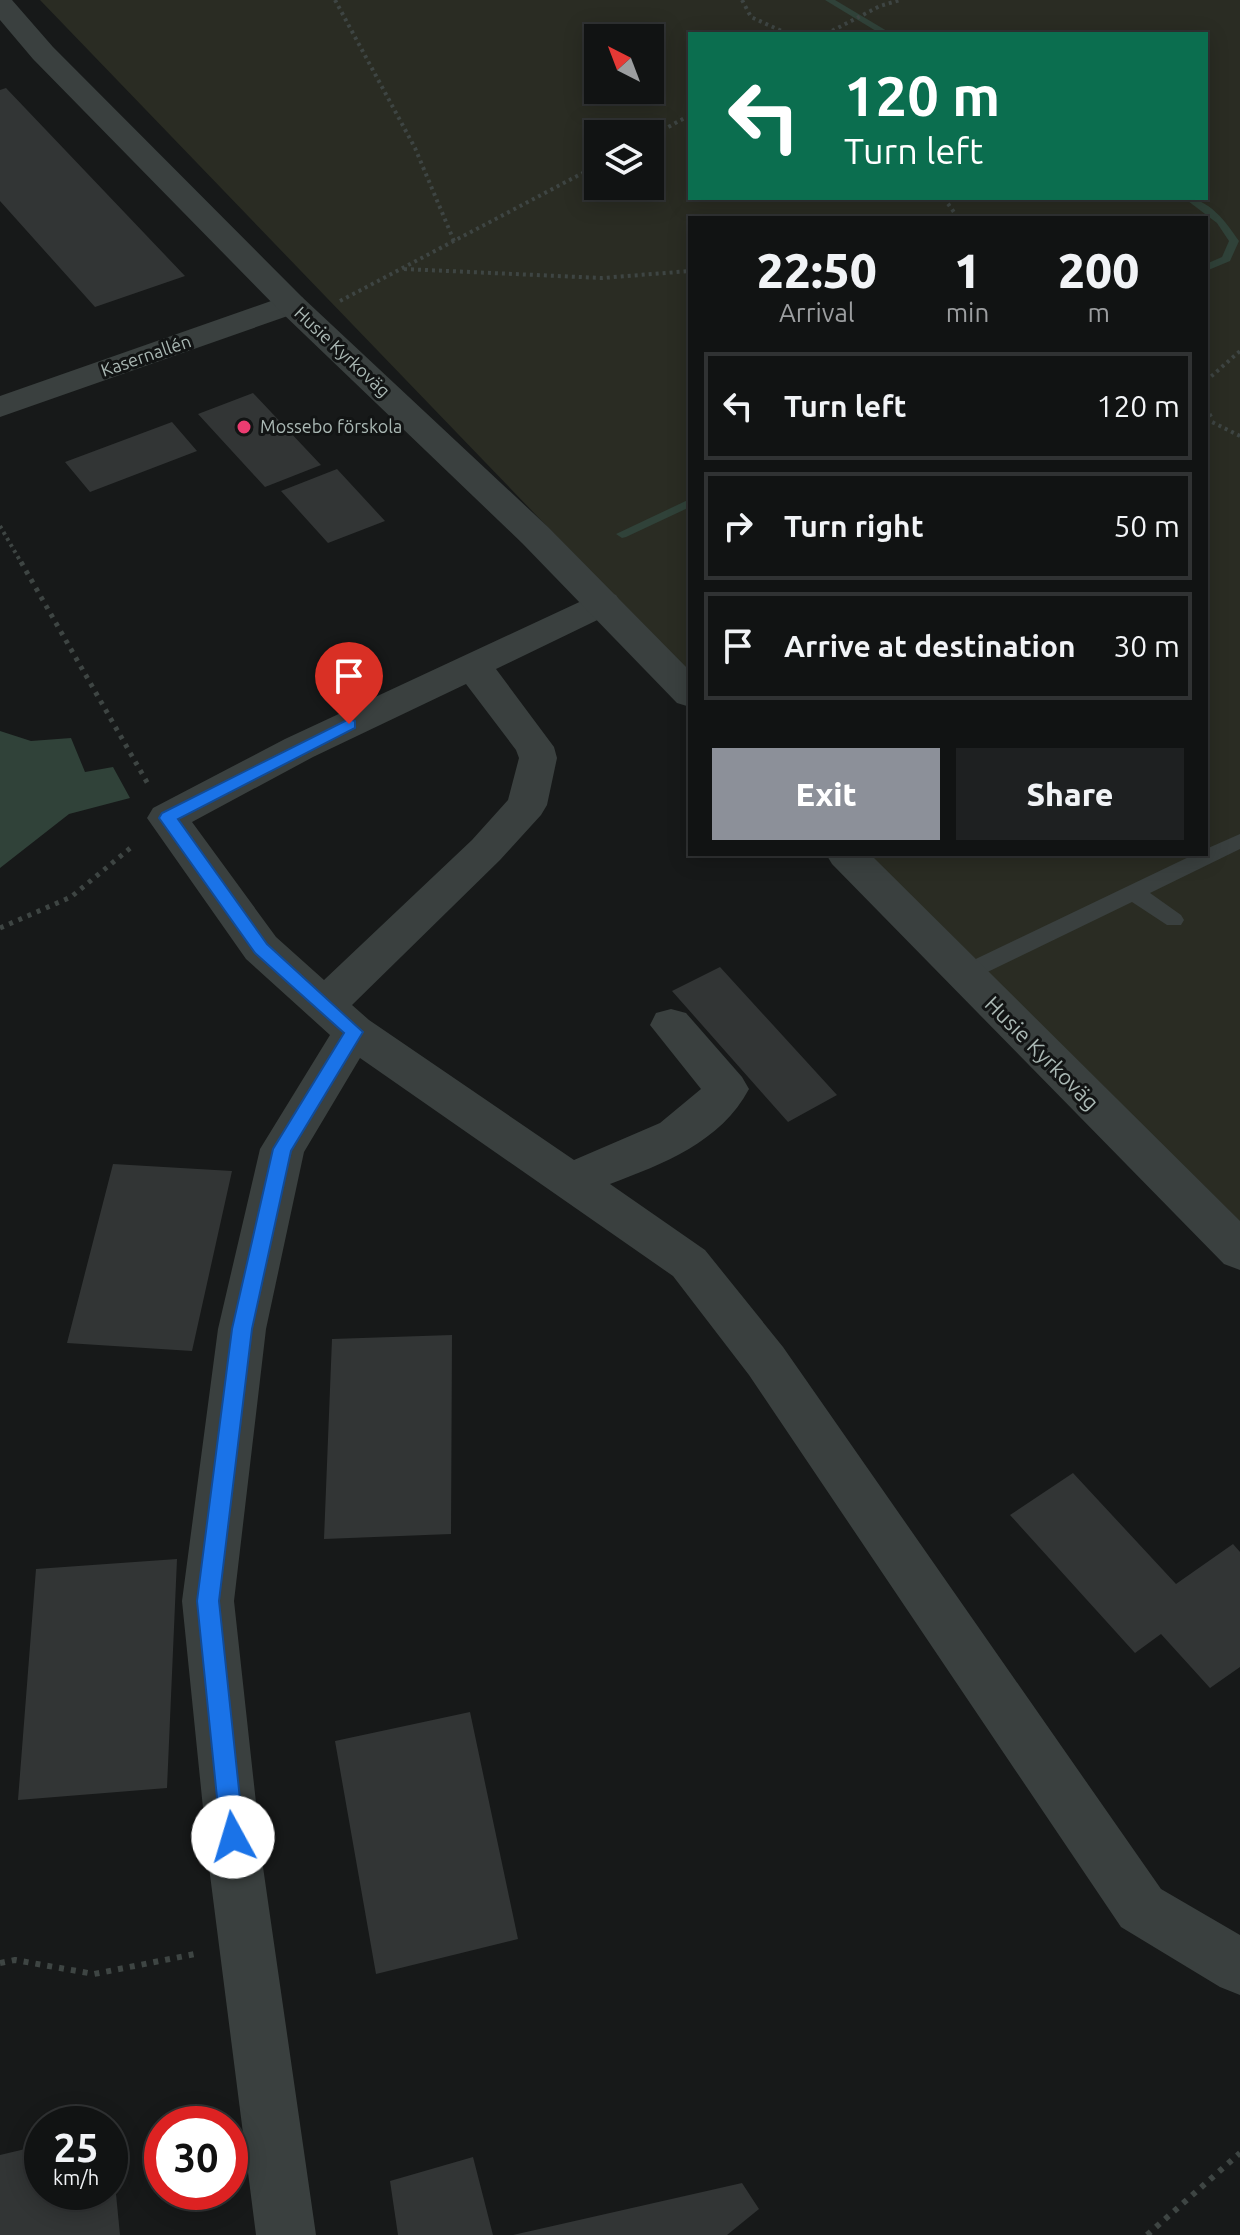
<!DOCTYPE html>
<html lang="en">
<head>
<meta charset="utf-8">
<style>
	body { margin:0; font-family:Ubuntu,sans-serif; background:#1e2021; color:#f1f3f6; height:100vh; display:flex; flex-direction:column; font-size:30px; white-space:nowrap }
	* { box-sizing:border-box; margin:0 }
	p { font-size:26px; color:#9c9ea0 }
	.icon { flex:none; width:44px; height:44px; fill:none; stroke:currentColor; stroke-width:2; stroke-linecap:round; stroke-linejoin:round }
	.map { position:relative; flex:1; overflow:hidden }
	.details { position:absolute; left:688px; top:216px; width:520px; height:640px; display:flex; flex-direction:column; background:#111313; border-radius:0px; box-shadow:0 4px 20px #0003,0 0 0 2px #303233 }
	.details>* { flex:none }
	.guide { position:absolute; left:688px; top:32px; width:520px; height:168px; border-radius:0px; box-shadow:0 4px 20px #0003,0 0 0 2px #303233; background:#0b6e4f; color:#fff; overflow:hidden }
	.needle { width:52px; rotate:318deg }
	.controls { position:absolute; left:584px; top:24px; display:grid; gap:16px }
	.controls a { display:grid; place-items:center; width:80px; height:80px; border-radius:0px; background:#111313; box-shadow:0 4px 20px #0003,0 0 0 2px #303233; font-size:40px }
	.speed { position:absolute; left:24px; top:2106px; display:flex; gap:16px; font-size:40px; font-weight:700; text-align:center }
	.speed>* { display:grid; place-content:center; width:104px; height:104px; border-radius:50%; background:#111313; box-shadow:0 4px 20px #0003,0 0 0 2px #303233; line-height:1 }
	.speed small { font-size:20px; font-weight:400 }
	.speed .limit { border:12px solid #d22; background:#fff; color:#111 }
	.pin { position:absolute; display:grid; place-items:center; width:68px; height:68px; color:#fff; margin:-82px -34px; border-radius:50% 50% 50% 0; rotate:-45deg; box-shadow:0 0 8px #0007 }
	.pin .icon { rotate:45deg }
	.me { position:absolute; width:88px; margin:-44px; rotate:354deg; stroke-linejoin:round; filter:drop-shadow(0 0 6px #0008) }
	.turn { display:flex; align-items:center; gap:28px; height:168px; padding:0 24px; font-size:36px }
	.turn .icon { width:104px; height:104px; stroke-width:2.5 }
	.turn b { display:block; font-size:56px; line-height:68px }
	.eta { display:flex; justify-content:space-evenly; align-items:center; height:136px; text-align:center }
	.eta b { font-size:48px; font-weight:800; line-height:56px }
	.button { display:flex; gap:16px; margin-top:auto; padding:16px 24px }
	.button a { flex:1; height:92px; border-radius:0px; background:#8c9099; color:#fff; font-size:32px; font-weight:800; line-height:92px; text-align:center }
	.button a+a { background:#1e2021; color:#f1f3f6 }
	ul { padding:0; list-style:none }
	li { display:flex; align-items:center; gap:24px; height:108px; margin:0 16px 12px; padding:0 8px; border:4px solid #303233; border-radius:0px }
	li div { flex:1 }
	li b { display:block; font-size:30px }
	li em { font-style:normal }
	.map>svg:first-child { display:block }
</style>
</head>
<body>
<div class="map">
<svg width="1240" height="2235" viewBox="0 0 1240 2235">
	<rect width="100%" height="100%" fill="#171919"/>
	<!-- green -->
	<path fill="#2a2c23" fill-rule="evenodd" d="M40,0H1240V1245L863,854H1206V218H690V675ZM690,34H1206V198H690ZM598,38H650V90H598ZM598,134H650V186H598Z"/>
	<!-- water -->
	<path fill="#304239" d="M0,731L31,741L71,738L85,772L113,767L130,798L69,814L0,868Z"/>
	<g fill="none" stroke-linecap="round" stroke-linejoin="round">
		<!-- stream -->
		<path fill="#304239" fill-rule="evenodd" d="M825,0H835L892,34H881Z
			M1184,198C1209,198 1226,222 1239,241L1230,261L1206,271V264L1222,257L1229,241L1217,223Z
			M690,499V507L626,537L622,538L616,534Z"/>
	</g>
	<!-- building -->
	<path fill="#323535" d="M6,88L185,276L95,307L0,201V90Z
		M253,393L321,465L265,487L198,414Z
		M172,422L197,451L90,492L65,462Z
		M337,469L385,521L328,543L281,491Z
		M720,967L837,1095L788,1122L672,991Z
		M113,1164L232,1171L192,1351L67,1343Z
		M452,1335L451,1534L324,1539L332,1339Z
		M1073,1473L1176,1584L1233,1544L1240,1552V1667L1210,1688L1161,1634L1135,1653L1010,1515Z
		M177,1559L167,1788L18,1800L36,1569Z
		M470,1712L518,1939L376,1974L335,1741Z
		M42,2145V2192H110L112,2153L120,2235H0V2155Z
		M473,2157L493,2235H398L390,2181Z
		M742,2183L759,2209L727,2235H513Z"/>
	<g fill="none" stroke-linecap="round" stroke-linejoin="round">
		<!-- path-far2 -->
		<path stroke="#3e4543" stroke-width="4" stroke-dasharray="3 4" stroke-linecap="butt" d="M335,0L415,148L454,241
			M742,0L751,17L788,34
			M826,34L880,6L900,0
			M650,137L690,115
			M944,198L958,218
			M404,269L602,278L690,271
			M340,301L598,165
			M1206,381L1240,351
			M1206,408L1213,420
			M1206,419L1240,436
			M0,526L22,564"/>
		<!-- path-far1 -->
		<path stroke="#3e4543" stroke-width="5" stroke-dasharray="4 6" stroke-linecap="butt" d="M21,562L148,784
			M0,928L71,897L134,845"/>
		<!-- path -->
		<path stroke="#3e4543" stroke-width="6" stroke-dasharray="5 7" stroke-linecap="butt" d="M0,1963L15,1960L94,1974L195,1954
			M1147,2235L1240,2153"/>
		<!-- service -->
		<path fill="#3a403f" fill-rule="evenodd" d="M1240,834V849L1150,893L1181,915L1184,920L1181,925H1167L1132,902L971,980H957L954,974L957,968L1195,854H1206V849Z"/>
		<!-- minor -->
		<path fill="#3a403f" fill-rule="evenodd" d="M291,294L302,297L307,304L302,311L0,417V396Z
			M603,591L616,595L621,603L616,611L496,669L554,747L557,758L547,805L541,815L500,860L352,1005L369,1020L574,1160L660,1123L701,1089L650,1025L656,1013L671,1009L686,1013L742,1077L749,1089C721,1142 663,1164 610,1184L705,1250L783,1347L1161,1889L1240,1935V1995L1220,1987L1121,1927L749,1375L673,1276L360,1058L304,1152L266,1329L234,1601L263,1867L316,2235H256L209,1867L182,1601L218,1329L260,1149L330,1035L246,959L147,818L153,808L285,739ZM466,684L516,750L519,758L508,800L472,840L324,980L276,937L192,822L313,757Z"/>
		<!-- tertiary -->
		<path fill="#3a403f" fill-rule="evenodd" d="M0,0H12L53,47L302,297L548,527L690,671V707L677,703L522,543L280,311L33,59L0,20Z
			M826,854H870L1240,1221V1270L1224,1264L832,864Z"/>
	</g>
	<!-- route -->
	<path fill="#1a73e8" stroke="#114b97" stroke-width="2" d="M349,719L355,721V728L178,819L267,944L363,1032L291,1151L252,1329L219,1601L244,1837L241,1845L233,1848L225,1845L221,1837L197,1601L232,1329L273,1149L344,1033L255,953L159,818L162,813Z"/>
	<!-- markers -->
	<circle fill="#ec3c71" stroke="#121414" stroke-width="3" cx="244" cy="427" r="8"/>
	<g text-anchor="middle" stroke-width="6" stroke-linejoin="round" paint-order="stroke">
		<!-- far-street labels -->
		<g font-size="18" fill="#aab8b4" stroke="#121414">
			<text transform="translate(342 352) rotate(43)" y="6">Husie Kyrkoväg</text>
			<text transform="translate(146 356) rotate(-19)" y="6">Kasernallén</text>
		</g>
		<!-- far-poi labels -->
		<g font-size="18" fill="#aab8b4" stroke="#121414" text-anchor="start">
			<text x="260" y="433">Mossebo förskola</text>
		</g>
		<!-- street labels -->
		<g font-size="22" fill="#aab8b4" stroke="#121414">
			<text transform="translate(1042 1053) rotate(45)" y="8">Husie Kyrkoväg</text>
		</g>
	</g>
</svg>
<div class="controls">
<a><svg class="needle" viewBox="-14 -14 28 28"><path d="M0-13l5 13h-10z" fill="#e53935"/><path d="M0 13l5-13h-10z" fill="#9c9ea0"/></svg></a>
<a><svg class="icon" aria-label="layers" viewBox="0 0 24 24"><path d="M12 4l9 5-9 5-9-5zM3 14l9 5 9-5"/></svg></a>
</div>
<div class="speed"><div>25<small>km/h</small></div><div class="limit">30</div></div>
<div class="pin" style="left:349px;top:724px;background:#d93025"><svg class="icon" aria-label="arrive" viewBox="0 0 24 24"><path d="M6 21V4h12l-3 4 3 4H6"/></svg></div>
<svg class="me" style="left:233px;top:1837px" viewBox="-20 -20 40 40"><circle r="19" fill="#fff"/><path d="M0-13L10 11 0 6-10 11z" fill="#1a73e8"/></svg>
<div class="guide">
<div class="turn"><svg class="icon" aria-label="left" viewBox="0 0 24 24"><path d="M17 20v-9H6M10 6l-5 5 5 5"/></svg><div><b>120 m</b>Turn left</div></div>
</div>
<section class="details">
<div class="eta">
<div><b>22:50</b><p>Arrival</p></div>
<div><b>1</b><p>min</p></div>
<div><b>200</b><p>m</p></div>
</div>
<ul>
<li><svg class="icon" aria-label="left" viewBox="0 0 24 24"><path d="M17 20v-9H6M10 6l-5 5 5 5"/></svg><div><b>Turn left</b></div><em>120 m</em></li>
<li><svg class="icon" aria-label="right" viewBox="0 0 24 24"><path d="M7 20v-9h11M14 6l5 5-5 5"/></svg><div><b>Turn right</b></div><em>50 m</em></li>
<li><svg class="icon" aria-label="arrive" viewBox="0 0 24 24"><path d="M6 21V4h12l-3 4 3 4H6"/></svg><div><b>Arrive at destination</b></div><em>30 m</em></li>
</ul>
<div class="button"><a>Exit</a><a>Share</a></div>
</section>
</div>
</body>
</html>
